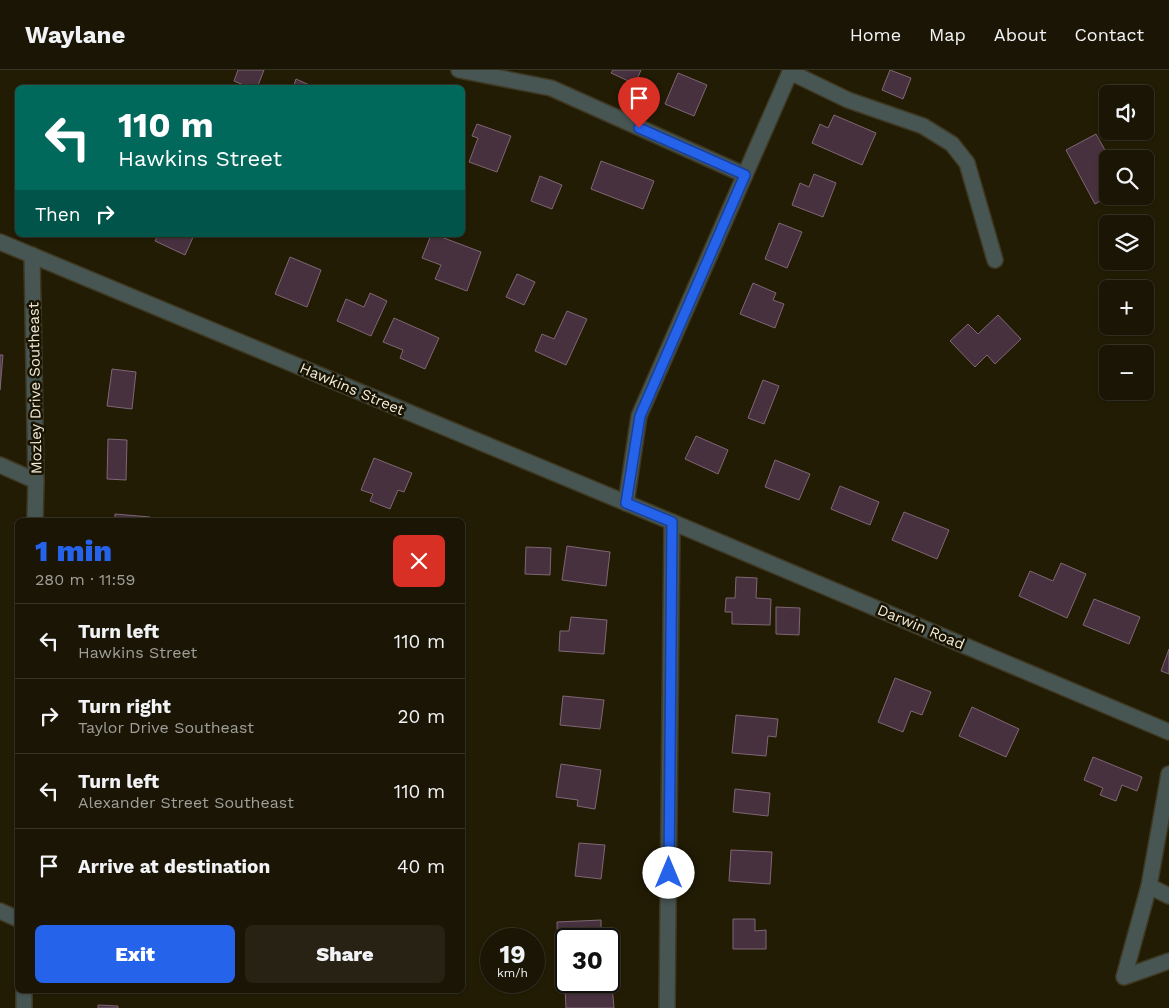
<!DOCTYPE html>
<meta charset="utf-8">
<style>
:root{--surface:#1a1504;--page:#272213;--text:#f1f3f6;--muted:#9f9f9a;--line:#383426;--accent:#2563eb}
body{margin:0;font-family:"Work Sans",sans-serif;background:var(--page);color:var(--text);height:100vh;display:flex;flex-direction:column;font-size:19px;white-space:nowrap}
*{box-sizing:border-box;margin:0}
p{font-size:16px;color:var(--muted)}
.icon{flex:none;width:28px;height:28px;fill:none;stroke:currentColor;stroke-width:2;stroke-linecap:round;stroke-linejoin:round}
.map{position:relative;flex:1;overflow:hidden}
.sheet{position:absolute;left:15px;top:448px;width:450px;height:475px;display:flex;flex-direction:column;background:var(--surface);border-radius:8px;box-shadow:0 1px 4px #0004,0 0 0 1px var(--line)}
.sheet>*{flex:none}
.guide{position:absolute;left:15px;top:15px;width:450px;height:152px;border-radius:8px;box-shadow:0 1px 4px #0004,0 0 0 1px var(--line);background:#00695c;color:#fff;overflow:hidden}
.controls{position:absolute;left:1099px;top:15px;display:grid;gap:10px}
.controls a{display:grid;place-items:center;width:55px;height:55px;border-radius:8px;background:var(--surface);box-shadow:0 1px 4px #0004,0 0 0 1px var(--line);font-size:25px}
.speed{position:absolute;left:480px;top:858px;display:flex;gap:10px;font-size:25px;font-weight:700;text-align:center}
.speed>*{display:grid;place-content:center;width:65px;height:65px;border-radius:50%;background:var(--surface);box-shadow:0 1px 4px #0004,0 0 0 1px var(--line);line-height:1}
.speed small{font-size:12px;font-weight:400}
.speed .limit{border:2px solid #111;border-radius:8px;background:#fff;color:#111}
.pin{position:absolute;display:grid;place-items:center;width:42px;height:42px;color:#fff;margin:-51px -21px;border-radius:50% 50% 50% 0;rotate:-45deg;box-shadow:0 0 5px #0007}
.pin .icon{rotate:45deg}
.me{position:absolute;width:55px;margin:-28px;rotate:0deg;stroke-linejoin:round;filter:drop-shadow(0 0 4px #0008)}
.turn{display:flex;align-items:center;gap:18px;height:105px;padding:0 20px;font-size:22px}
.turn .icon{width:65px;height:65px;stroke-width:2.5}
.turn b{display:block;font-size:35px;line-height:42px}
.then{display:flex;align-items:center;height:48px;padding:0 20px;background:#0003;gap:10px;font-size:19px}
.round{display:grid;place-items:center;flex:none;width:52px;height:52px;border-radius:8px;background:var(--page)}
.summary{display:flex;align-items:center;justify-content:space-between;height:85px;padding:0 20px}
h1{font-size:30px;font-weight:800;line-height:38px;color:var(--accent)}
.primary-button{display:flex;gap:10px;margin-top:auto;padding:10px 20px}
.primary-button a{flex:1;height:58px;border-radius:8px;background:var(--accent);color:#fff;font-size:20px;font-weight:800;line-height:58px;text-align:center}
.primary-button a+a{background:var(--page);color:var(--text)}
ul{padding:0;list-style:none}
li{display:flex;align-items:center;gap:15px;height:75px;padding:0 20px;border-top:1px solid var(--line)}
li div{flex:1}
li b{display:block;font-size:19px}
li em{font-style:normal}
header{display:flex;align-items:center;gap:30px;box-sizing:border-box;height:70px;padding:0 25px;background:var(--surface);border-bottom:1px solid var(--line)}
header strong{font-size:24px}
nav{display:flex;gap:28px;margin-inline-start:auto;font-size:18px}
.map>svg:first-child{display:block}
.building{fill:#47313e;stroke:#7f6674}
.lines{fill:none;stroke-linecap:round;stroke-linejoin:round}
.minor-casing{stroke:#3f3923;stroke-width:18}
.minor{stroke:#475553;stroke-width:15}
.route-casing{stroke:#184099;stroke-width:12}
.route{stroke:#2563eb;stroke-width:9}
.labels{text-anchor:middle;stroke-width:5;stroke-linejoin:round;paint-order:stroke}
.street-label{font-size:15px;fill:#f0ecde;stroke:#191300}
</style>
<header>
<strong>Waylane</strong>
<nav><a>Home</a><a>Map</a><a>About</a><a>Contact</a></nav>
</header>
<div class="map">
<svg width="1169" height="938" viewBox="0 0 1169 938">
<rect width="100%" height="100%" fill="#221c05"/>
<g class="building">
<polygon points="238,0 264,0 257,18 251,18 234,11"/>
<polygon points="613,0 641,0 635,14 611,3"/>
<polygon points="890,0 911,8 903,29 882,20"/>
<polygon points="678,3 707,15 694,46 665,34"/>
<polygon points="296,9 316,18 293,18"/>
<polygon points="834,45 876,63 862,95 812,73 820,54 828,58"/>
<polygon points="477,54 511,66 497,102 469,92 478,68 472,66"/>
<polygon points="1096,64 1110,89 1108,89 1108,126 1109,126 1095,134 1066,80"/>
<polygon points="601,91 654,111 643,139 591,119"/>
<polygon points="814,104 836,113 823,147 792,135 800,113 809,117"/>
<polygon points="540,106 562,115 552,139 531,131"/>
<polygon points="779,153 802,162 787,198 765,189"/>
<polygon points="158,165 194,165 185,185 155,171"/>
<polygon points="431,165 436,165 481,182 467,221 435,209 441,195 422,188"/>
<polygon points="290,187 321,200 307,237 275,224"/>
<polygon points="517,204 535,212 524,235 506,227"/>
<polygon points="753,213 776,223 773,230 784,234 775,258 740,244"/>
<polygon points="370,223 387,231 371,266 337,251 346,229 364,237"/>
<polygon points="567,241 587,249 566,295 535,281 542,264 554,269"/>
<polygon points="998,245 1021,269 995,294 987,285 975,297 950,271 968,254 978,264"/>
<polygon points="394,248 439,268 425,299 400,288 403,280 383,272"/>
<polygon points="0,285 3,285 0,320"/>
<polygon points="112,299 136,302 132,339 107,336"/>
<polygon points="763,310 779,316 764,354 748,348"/>
<polygon points="696,366 728,380 718,404 685,389"/>
<polygon points="108,369 127,370 126,410 107,409"/>
<polygon points="374,388 412,403 404,422 398,420 390,439 370,431 373,424 361,420"/>
<polygon points="775,390 810,404 799,430 765,417"/>
<polygon points="840,416 879,432 870,455 831,439"/>
<polygon points="904,442 949,460 937,489 892,470"/>
<polygon points="115,444 150,447 149,450 115,450"/>
<polygon points="567,476 610,482 606,516 562,510"/>
<polygon points="526,477 551,478 550,505 525,504"/>
<polygon points="1061,493 1086,504 1067,548 1019,526 1030,501 1053,511"/>
<polygon points="736,507 757,508 756,528 771,529 770,555 732,554 732,542 725,542 726,528 735,528"/>
<polygon points="1094,529 1140,547 1129,574 1083,555"/>
<polygon points="776,537 800,538 799,565 776,564"/>
<polygon points="571,547 607,550 604,584 559,581 560,561 569,561"/>
<polygon points="1169,579 1169,604 1161,601"/>
<polygon points="895,608 931,622 922,645 911,641 903,662 878,652"/>
<polygon points="563,626 604,630 600,659 560,655"/>
<polygon points="972,637 1019,659 1006,687 959,666"/>
<polygon points="736,645 778,649 776,667 768,666 766,686 732,683"/>
<polygon points="1093,687 1142,707 1137,721 1122,715 1116,731 1100,725 1103,718 1084,710"/>
<polygon points="561,694 601,700 595,739 577,736 578,730 556,727"/>
<polygon points="735,719 770,723 768,746 733,742"/>
<polygon points="579,773 605,775 601,809 575,806"/>
<polygon points="731,780 772,782 770,814 729,811"/>
<polygon points="733,849 755,849 755,861 766,860 766,879 733,879"/>
<polygon points="601,850 601,869 566,869 566,884 558,885 557,852"/>
<polygon points="612,915 614,938 566,938 565,918"/>
<polygon points="98,935 118,936 118,938 98,938"/>
</g>
<g class="lines">
<g class="minor-casing">
<g id="minor">
<polyline points="459,0 551,18 745,105"/>
<polyline points="790,2 848,30 923,56 952,74 967,93 995,190"/>
<polyline points="0,172 672,452 1169,662"/>
<polyline points="32,185 36,411 35,450"/>
<polyline points="0,395 36,411"/>
<polyline points="626,433 639,346 791,0"/>
<polyline points="1169,704 1149,816 1124,907 1169,891"/>
<polyline points="1149,816 1169,826"/>
<polyline points="0,841 18,849"/>
<polyline points="24,920 24,938"/>
<polyline points="667,938 672,452"/>
</g>
</g>
<use href="#minor" class="minor"/>
</g>
<g class="lines">
<g class="route-casing">
<polyline id="route" points="639,58 745,105 640,346 626,433 672,452 669,803"/>
</g>
<use href="#route" class="route"/>
</g>
<g class="labels">
<g class="street-label">
<text transform="translate(35 318) rotate(-91)" y="5">Mozley Drive Southeast</text>
<text transform="translate(352 319) rotate(23)" y="5">Hawkins Street</text>
<text transform="translate(921 557) rotate(23)" y="5">Darwin Road</text>
</g>
</g>
</svg>
<div class="controls">
<a><svg class="icon" aria-label="sound" viewBox="0 0 24 24"><path d="M4 9h4l5-4v14l-5-4H4zM17 9q2 3 0 6"/></svg></a>
<a><svg class="icon" aria-label="search" viewBox="0 0 24 24"><circle cx="10" cy="10" r="6"/><path d="M15 15l6 6"/></svg></a>
<a><svg class="icon" aria-label="layers" viewBox="0 0 24 24"><path d="M12 4l9 5-9 5-9-5zM3 14l9 5 9-5"/></svg></a>
<a>+</a>
<a>−</a>
</div>
<div class="speed"><div>19<small>km/h</small></div><div class="limit">30</div></div>
<div class="pin" style="left:639px;top:58px;background:#d93025"><svg class="icon" aria-label="arrive" viewBox="0 0 24 24"><path d="M6 21V4h12l-3 4 3 4H6"/></svg></div>
<svg class="me" style="left:669px;top:803px" viewBox="-20 -20 40 40"><circle r="19" fill="#fff"/><path d="M0-13L10 11 0 6-10 11z" fill="#2563eb"/></svg>
<div class="guide">
<div class="turn"><svg class="icon" aria-label="left" viewBox="0 0 24 24"><path d="M17 20v-9H6M10 6l-5 5 5 5"/></svg><div><b>110 m</b>Hawkins Street</div></div>
<div class="then">Then<svg class="icon" aria-label="right" viewBox="0 0 24 24"><path d="M7 20v-9h11M14 6l5 5-5 5"/></svg></div>
</div>
<section class="sheet">
<div class="summary"><div><h1>1 min</h1><p>280 m · 11:59</p></div><a class="round" style="background:#d93025;color:#fff"><svg class="icon" aria-label="close" viewBox="0 0 24 24"><path d="M6 6l12 12M18 6L6 18"/></svg></a></div>
<ul>
<li><svg class="icon" aria-label="left" viewBox="0 0 24 24"><path d="M17 20v-9H6M10 6l-5 5 5 5"/></svg><div><b>Turn left</b><p>Hawkins Street</p></div><em>110 m</em></li>
<li><svg class="icon" aria-label="right" viewBox="0 0 24 24"><path d="M7 20v-9h11M14 6l5 5-5 5"/></svg><div><b>Turn right</b><p>Taylor Drive Southeast</p></div><em>20 m</em></li>
<li><svg class="icon" aria-label="left" viewBox="0 0 24 24"><path d="M17 20v-9H6M10 6l-5 5 5 5"/></svg><div><b>Turn left</b><p>Alexander Street Southeast</p></div><em>110 m</em></li>
<li><svg class="icon" aria-label="arrive" viewBox="0 0 24 24"><path d="M6 21V4h12l-3 4 3 4H6"/></svg><div><b>Arrive at destination</b></div><em>40 m</em></li>
</ul>
<div class="primary-button"><a>Exit</a><a>Share</a></div>
</section>
</div>
